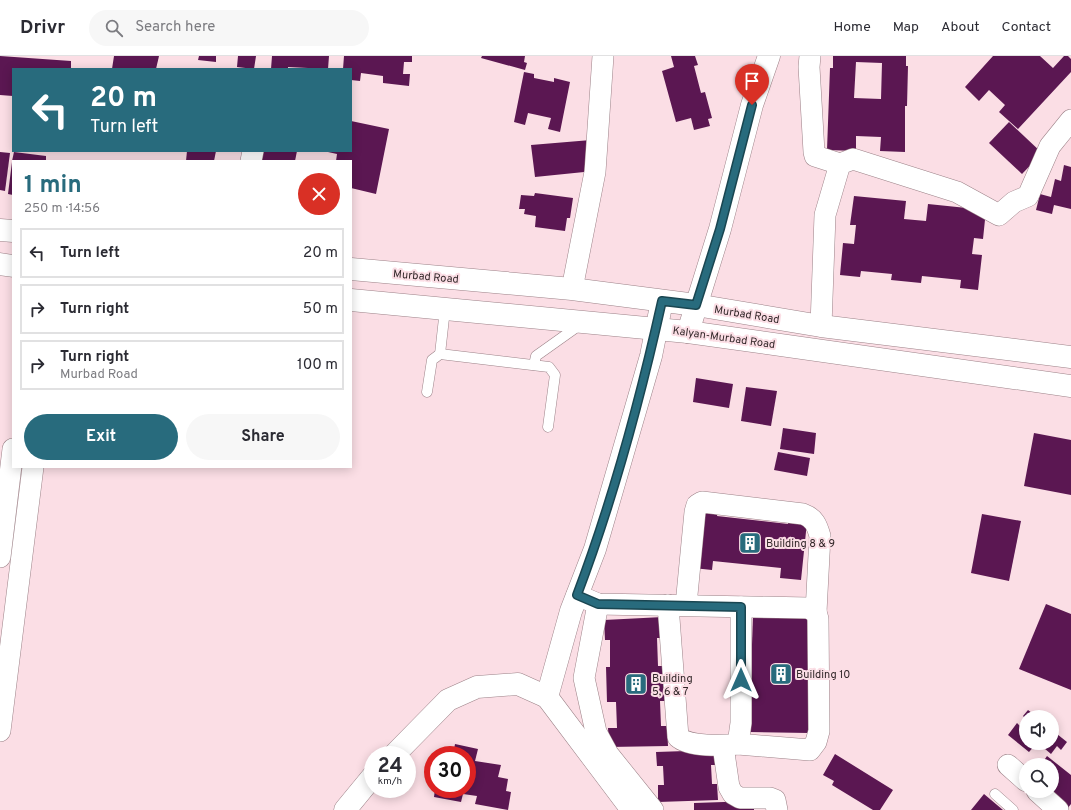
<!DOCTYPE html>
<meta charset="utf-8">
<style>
:root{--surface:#fff;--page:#f7f7f7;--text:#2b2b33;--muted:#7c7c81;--line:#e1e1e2;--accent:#286b7d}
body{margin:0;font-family:Overpass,sans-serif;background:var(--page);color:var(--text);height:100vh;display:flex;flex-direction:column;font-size:15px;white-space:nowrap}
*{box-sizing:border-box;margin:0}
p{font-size:13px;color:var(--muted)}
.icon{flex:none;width:22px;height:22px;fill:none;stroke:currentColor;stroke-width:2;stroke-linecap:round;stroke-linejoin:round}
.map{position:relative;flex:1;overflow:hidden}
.details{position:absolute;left:12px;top:104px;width:340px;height:308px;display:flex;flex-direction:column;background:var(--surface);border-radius:0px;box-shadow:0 2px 10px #0003}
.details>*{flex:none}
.banner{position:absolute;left:12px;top:12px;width:340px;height:84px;border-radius:0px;box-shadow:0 2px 10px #0003;background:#286b7d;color:#fff;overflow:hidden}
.controls{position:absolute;left:1019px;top:654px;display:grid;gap:8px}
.controls a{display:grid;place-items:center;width:40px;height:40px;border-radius:50%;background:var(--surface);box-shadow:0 2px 10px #0003;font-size:20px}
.speed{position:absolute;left:364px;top:690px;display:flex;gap:8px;font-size:20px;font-weight:700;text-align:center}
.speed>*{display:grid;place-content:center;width:52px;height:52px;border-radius:50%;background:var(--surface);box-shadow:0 2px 10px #0003;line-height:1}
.speed small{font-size:10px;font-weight:400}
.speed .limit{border:6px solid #d22;background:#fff;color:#111}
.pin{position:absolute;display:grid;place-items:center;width:34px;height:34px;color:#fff;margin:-41px -17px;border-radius:50% 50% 50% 0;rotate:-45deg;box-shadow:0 0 4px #0007}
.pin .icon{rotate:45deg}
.me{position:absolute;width:44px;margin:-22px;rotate:0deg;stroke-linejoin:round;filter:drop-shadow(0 0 3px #0008)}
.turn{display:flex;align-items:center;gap:14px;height:84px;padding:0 12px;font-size:18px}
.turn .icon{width:52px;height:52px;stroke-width:2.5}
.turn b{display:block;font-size:28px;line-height:34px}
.round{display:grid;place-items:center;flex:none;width:42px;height:42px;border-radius:21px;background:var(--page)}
.headline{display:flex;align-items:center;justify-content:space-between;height:68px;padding:0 12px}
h1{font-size:24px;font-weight:700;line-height:30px;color:var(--accent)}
.button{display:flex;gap:8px;margin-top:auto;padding:8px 12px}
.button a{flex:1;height:46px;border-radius:24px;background:var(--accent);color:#fff;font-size:16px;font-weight:700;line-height:46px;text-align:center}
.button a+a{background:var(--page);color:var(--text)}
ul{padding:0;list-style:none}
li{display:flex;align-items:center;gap:12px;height:50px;margin:0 8px 6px;padding:0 4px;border:2px solid var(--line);border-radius:0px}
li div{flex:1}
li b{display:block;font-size:15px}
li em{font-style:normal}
header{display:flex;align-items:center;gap:24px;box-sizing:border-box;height:56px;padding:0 20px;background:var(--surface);border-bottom:1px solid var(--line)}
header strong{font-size:19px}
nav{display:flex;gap:22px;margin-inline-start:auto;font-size:14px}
.search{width:280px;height:36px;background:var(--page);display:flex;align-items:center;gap:10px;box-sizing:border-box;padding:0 14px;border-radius:22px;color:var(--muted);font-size:15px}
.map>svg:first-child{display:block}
.building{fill:#5b1752;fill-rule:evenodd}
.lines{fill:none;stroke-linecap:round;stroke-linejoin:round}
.service-casing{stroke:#9c8288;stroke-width:11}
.minor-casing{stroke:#9c8288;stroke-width:22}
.tertiary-casing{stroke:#9c8288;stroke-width:23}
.trunk-casing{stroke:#9c8288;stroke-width:23}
.service{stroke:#fff;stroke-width:10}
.minor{stroke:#fff;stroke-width:21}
.tertiary{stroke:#fff;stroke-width:22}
.trunk{stroke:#fff;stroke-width:22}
.route-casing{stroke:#1a4651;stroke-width:10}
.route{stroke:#286b7d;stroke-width:7}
.labels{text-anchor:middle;stroke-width:4;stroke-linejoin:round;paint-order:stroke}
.street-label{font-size:11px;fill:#33282a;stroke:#fbdee5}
.poi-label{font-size:11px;fill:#33282a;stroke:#fbdee5;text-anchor:start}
</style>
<header>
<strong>Drivr</strong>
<div class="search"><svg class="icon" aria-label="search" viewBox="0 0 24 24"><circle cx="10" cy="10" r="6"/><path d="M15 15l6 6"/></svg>Search here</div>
<nav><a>Home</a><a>Map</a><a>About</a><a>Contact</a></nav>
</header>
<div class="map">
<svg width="1071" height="754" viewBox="0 0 1071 754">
<rect width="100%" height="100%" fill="#fbdee5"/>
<g class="building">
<polygon points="0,0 71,5 71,13 13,13 13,40 0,39"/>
<polygon points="114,0 159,0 156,13 112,13"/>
<polygon points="199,0 216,0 216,6 198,4"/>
<polygon points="238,0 256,0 254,13 237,11"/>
<polygon points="272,0 329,0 328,13 288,11 288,13 271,13"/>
<polygon points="344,0 412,0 412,6 404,6 403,18 410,18 409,30 383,27 383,20 361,17 360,25 351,24 351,13 343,13"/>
<polygon points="482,0 525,0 524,6 527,7 525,14 481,2"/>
<polygon points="671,0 695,0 698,9 694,10 701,37 705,36 712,62 708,63 710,70 694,74 691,62 676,66 662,15 674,11"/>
<path d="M833 0H906V10H908L907 50H905V96L880 95 881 81 856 80V95L827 94 830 12H833ZM856 6 882 7 881 43 854 42Z"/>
<polygon points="993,0 1040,0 1053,12 1064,0 1068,0 1071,3 1071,16 1018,73 999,56 1005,49 989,34 979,45 965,31"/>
<polygon points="524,16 534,18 534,22 554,26 554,22 570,26 560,76 548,73 551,62 528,57 525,69 514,66"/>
<polygon points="351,65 389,73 376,138 351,132 351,105 336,105 337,98 328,96 351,95"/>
<polygon points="1009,66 1042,97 1022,118 989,87"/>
<polygon points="591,84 594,115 535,121 531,89"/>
<polygon points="187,95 216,95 214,105 186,105"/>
<polygon points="258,95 297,95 295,105 256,105"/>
<polygon points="0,96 10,97 5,135 0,134"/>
<polygon points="14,96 46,100 46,105 12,105"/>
<polygon points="12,106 13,106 13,139 8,138"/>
<polygon points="1064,109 1071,111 1071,153 1054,149 1052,158 1036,154 1040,138 1051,141 1055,123 1061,125"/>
<polygon points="535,137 573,142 570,162 567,162 565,175 535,171 536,160 524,158 525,153 519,153 521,139 534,140"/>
<polygon points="854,140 906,145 904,163 926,165 928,148 986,154 983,183 974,182 972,198 982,199 978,234 960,232 961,224 922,220 921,227 891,224 892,218 861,215 860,221 840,219 843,187 854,188 856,169 850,169"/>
<polygon points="696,322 733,328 729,352 693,346"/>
<polygon points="746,331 777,335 771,370 741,365"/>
<polygon points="783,372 816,377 814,398 780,393"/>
<polygon points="1034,377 1071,384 1071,439 1024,430"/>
<polygon points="778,396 810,402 807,420 774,414"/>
<polygon points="699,454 718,456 717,460 788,468 788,464 807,466 801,524 780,522 781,512 713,505 712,514 693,512"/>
<polygon points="982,458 1021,465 1009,525 971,517"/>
<polygon points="1046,548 1071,558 1071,634 1019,613"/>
<polygon points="753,559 812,561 809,677 749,676"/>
<polygon points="663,561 664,582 657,582 658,610 665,610 667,645 660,645 661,670 667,670 668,690 609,691 608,672 617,672 616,646 607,646 606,611 610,611 610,584 605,584 604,564"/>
<polygon points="1028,654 1037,661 1026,661 1026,687 1037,687 1029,696 1008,679 1017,667 1020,670 1026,663 1023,660"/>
<polygon points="1052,674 1067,686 1061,694 1057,690 1051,698 1038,687 1052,687"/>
<polygon points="455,688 478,693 475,705 501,709 498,721 508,723 506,735 511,736 508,754 475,748 477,740 463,738 461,746 434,741 435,733 467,733 467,699 453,699"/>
<polygon points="716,694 717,709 711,709 712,728 717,728 718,744 658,746 658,729 664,729 663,710 657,710 656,696"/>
<polygon points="835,698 893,734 880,754 873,754 832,729 834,725 823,719"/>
<polygon points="1047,700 1071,719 1071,748 1067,753 1052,735 1052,709 1041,709"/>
<polygon points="984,738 1003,754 971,754"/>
<polygon points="754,745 754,754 694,754 694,747"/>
</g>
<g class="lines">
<g class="service-casing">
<g id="service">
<polyline points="440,298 445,253"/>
<polyline points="534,309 536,300 581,268"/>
<polyline points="427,336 432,304 440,298 549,311 555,319 548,371"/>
<polyline points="995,738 1013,754"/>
</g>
</g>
<g class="minor-casing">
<g id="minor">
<polyline points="810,0 809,11 814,96 815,100 840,108"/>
<polyline points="251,105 253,95"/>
<polyline points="572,233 595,116 603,0"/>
<polyline points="821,270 825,159 840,108 853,103 957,136 999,159 1014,146 1028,140 1050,90 1071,64"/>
<polyline points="0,501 13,393"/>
<polyline points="577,539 598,548 808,552 816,556 818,563 819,675 816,686 810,694 738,688"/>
<polyline points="598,548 584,622 596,676 608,698 653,754"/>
<path d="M668 549 678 681C689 691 722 690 738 688L741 667V551"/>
<path d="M686 549 695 456 697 449 702 446 803 458C814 462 817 469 820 480L816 556"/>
<polyline points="0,675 33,411"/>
<polyline points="723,690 729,731 733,738 740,742 770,742 775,744 777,754"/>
<polyline points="1008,709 1026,725"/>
<polyline points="1037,735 1058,754"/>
</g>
</g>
<g class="tertiary-casing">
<g id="tertiary">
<polyline points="688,276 720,173 752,49 769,0"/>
<polyline points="394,699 448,644 477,631 518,628 547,641"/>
<polyline points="345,754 373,720"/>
<polyline points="632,754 547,641 571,555 595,493 651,300 662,245"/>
</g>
</g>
<g class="trunk-casing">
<g id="trunk">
<polyline points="0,174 13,175"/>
<polyline points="0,208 13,210"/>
<polyline points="351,213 572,233 696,249 821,270 1071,301"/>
<polyline points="351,244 688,276 1071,330"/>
</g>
</g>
<use href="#service" class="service"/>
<use href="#minor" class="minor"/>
<use href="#tertiary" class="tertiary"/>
<use href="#trunk" class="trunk"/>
</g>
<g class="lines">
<g class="route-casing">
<path id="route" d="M741 624V551L598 548 577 539C613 444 640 344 662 245L696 249 720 173 752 49"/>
</g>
<use href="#route" class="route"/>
</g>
<defs>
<g id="building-square" transform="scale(1.15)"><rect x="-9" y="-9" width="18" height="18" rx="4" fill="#286b7d" stroke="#fbdee5"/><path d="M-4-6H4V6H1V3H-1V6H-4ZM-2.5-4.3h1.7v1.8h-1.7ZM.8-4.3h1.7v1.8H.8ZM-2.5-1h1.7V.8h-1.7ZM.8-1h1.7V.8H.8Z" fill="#fff"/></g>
</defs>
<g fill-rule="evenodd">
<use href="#building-square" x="750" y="487"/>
<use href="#building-square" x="781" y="618"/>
<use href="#building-square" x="636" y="628"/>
</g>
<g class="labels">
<g class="street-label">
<text transform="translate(426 220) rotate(5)" y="4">Murbad Road</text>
<text transform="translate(747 258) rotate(9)" y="4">Murbad Road</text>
<text transform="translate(724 281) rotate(8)" y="4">Kalyan-Murbad Road</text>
</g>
<g class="poi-label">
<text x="766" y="491">Building 8 &amp; 9</text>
<text x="796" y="622">Building 10</text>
<text x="652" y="626">Building<tspan x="652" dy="13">5, 6 &amp; 7</tspan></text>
</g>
</g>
</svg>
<div class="controls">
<a><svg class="icon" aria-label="sound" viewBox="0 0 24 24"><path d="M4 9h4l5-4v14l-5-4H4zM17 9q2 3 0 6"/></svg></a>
<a><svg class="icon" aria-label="search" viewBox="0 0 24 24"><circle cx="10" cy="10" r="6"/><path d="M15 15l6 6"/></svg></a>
</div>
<div class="speed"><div>24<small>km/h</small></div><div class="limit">30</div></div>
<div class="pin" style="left:752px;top:49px;background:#d93025"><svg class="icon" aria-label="arrive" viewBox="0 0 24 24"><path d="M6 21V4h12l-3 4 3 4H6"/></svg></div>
<svg class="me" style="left:741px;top:624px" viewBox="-20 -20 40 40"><path d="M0-17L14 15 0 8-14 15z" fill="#286b7d" stroke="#fff" stroke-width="4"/></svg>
<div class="banner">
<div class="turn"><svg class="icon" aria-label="left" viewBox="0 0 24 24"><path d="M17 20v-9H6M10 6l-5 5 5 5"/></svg><div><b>20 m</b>Turn left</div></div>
</div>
<section class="details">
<div class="headline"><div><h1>1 min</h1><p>250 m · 14:56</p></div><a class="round" style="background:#d93025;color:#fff"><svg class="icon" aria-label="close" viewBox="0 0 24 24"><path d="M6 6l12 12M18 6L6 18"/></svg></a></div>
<ul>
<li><svg class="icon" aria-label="left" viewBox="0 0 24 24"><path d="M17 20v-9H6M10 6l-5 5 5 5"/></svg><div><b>Turn left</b></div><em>20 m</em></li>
<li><svg class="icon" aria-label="right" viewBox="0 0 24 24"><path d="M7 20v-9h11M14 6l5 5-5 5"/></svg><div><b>Turn right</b></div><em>50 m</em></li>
<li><svg class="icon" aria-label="right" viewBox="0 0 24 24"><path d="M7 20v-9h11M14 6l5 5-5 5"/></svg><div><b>Turn right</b><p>Murbad Road</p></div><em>100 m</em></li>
</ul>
<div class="button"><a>Exit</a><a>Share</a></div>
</section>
</div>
